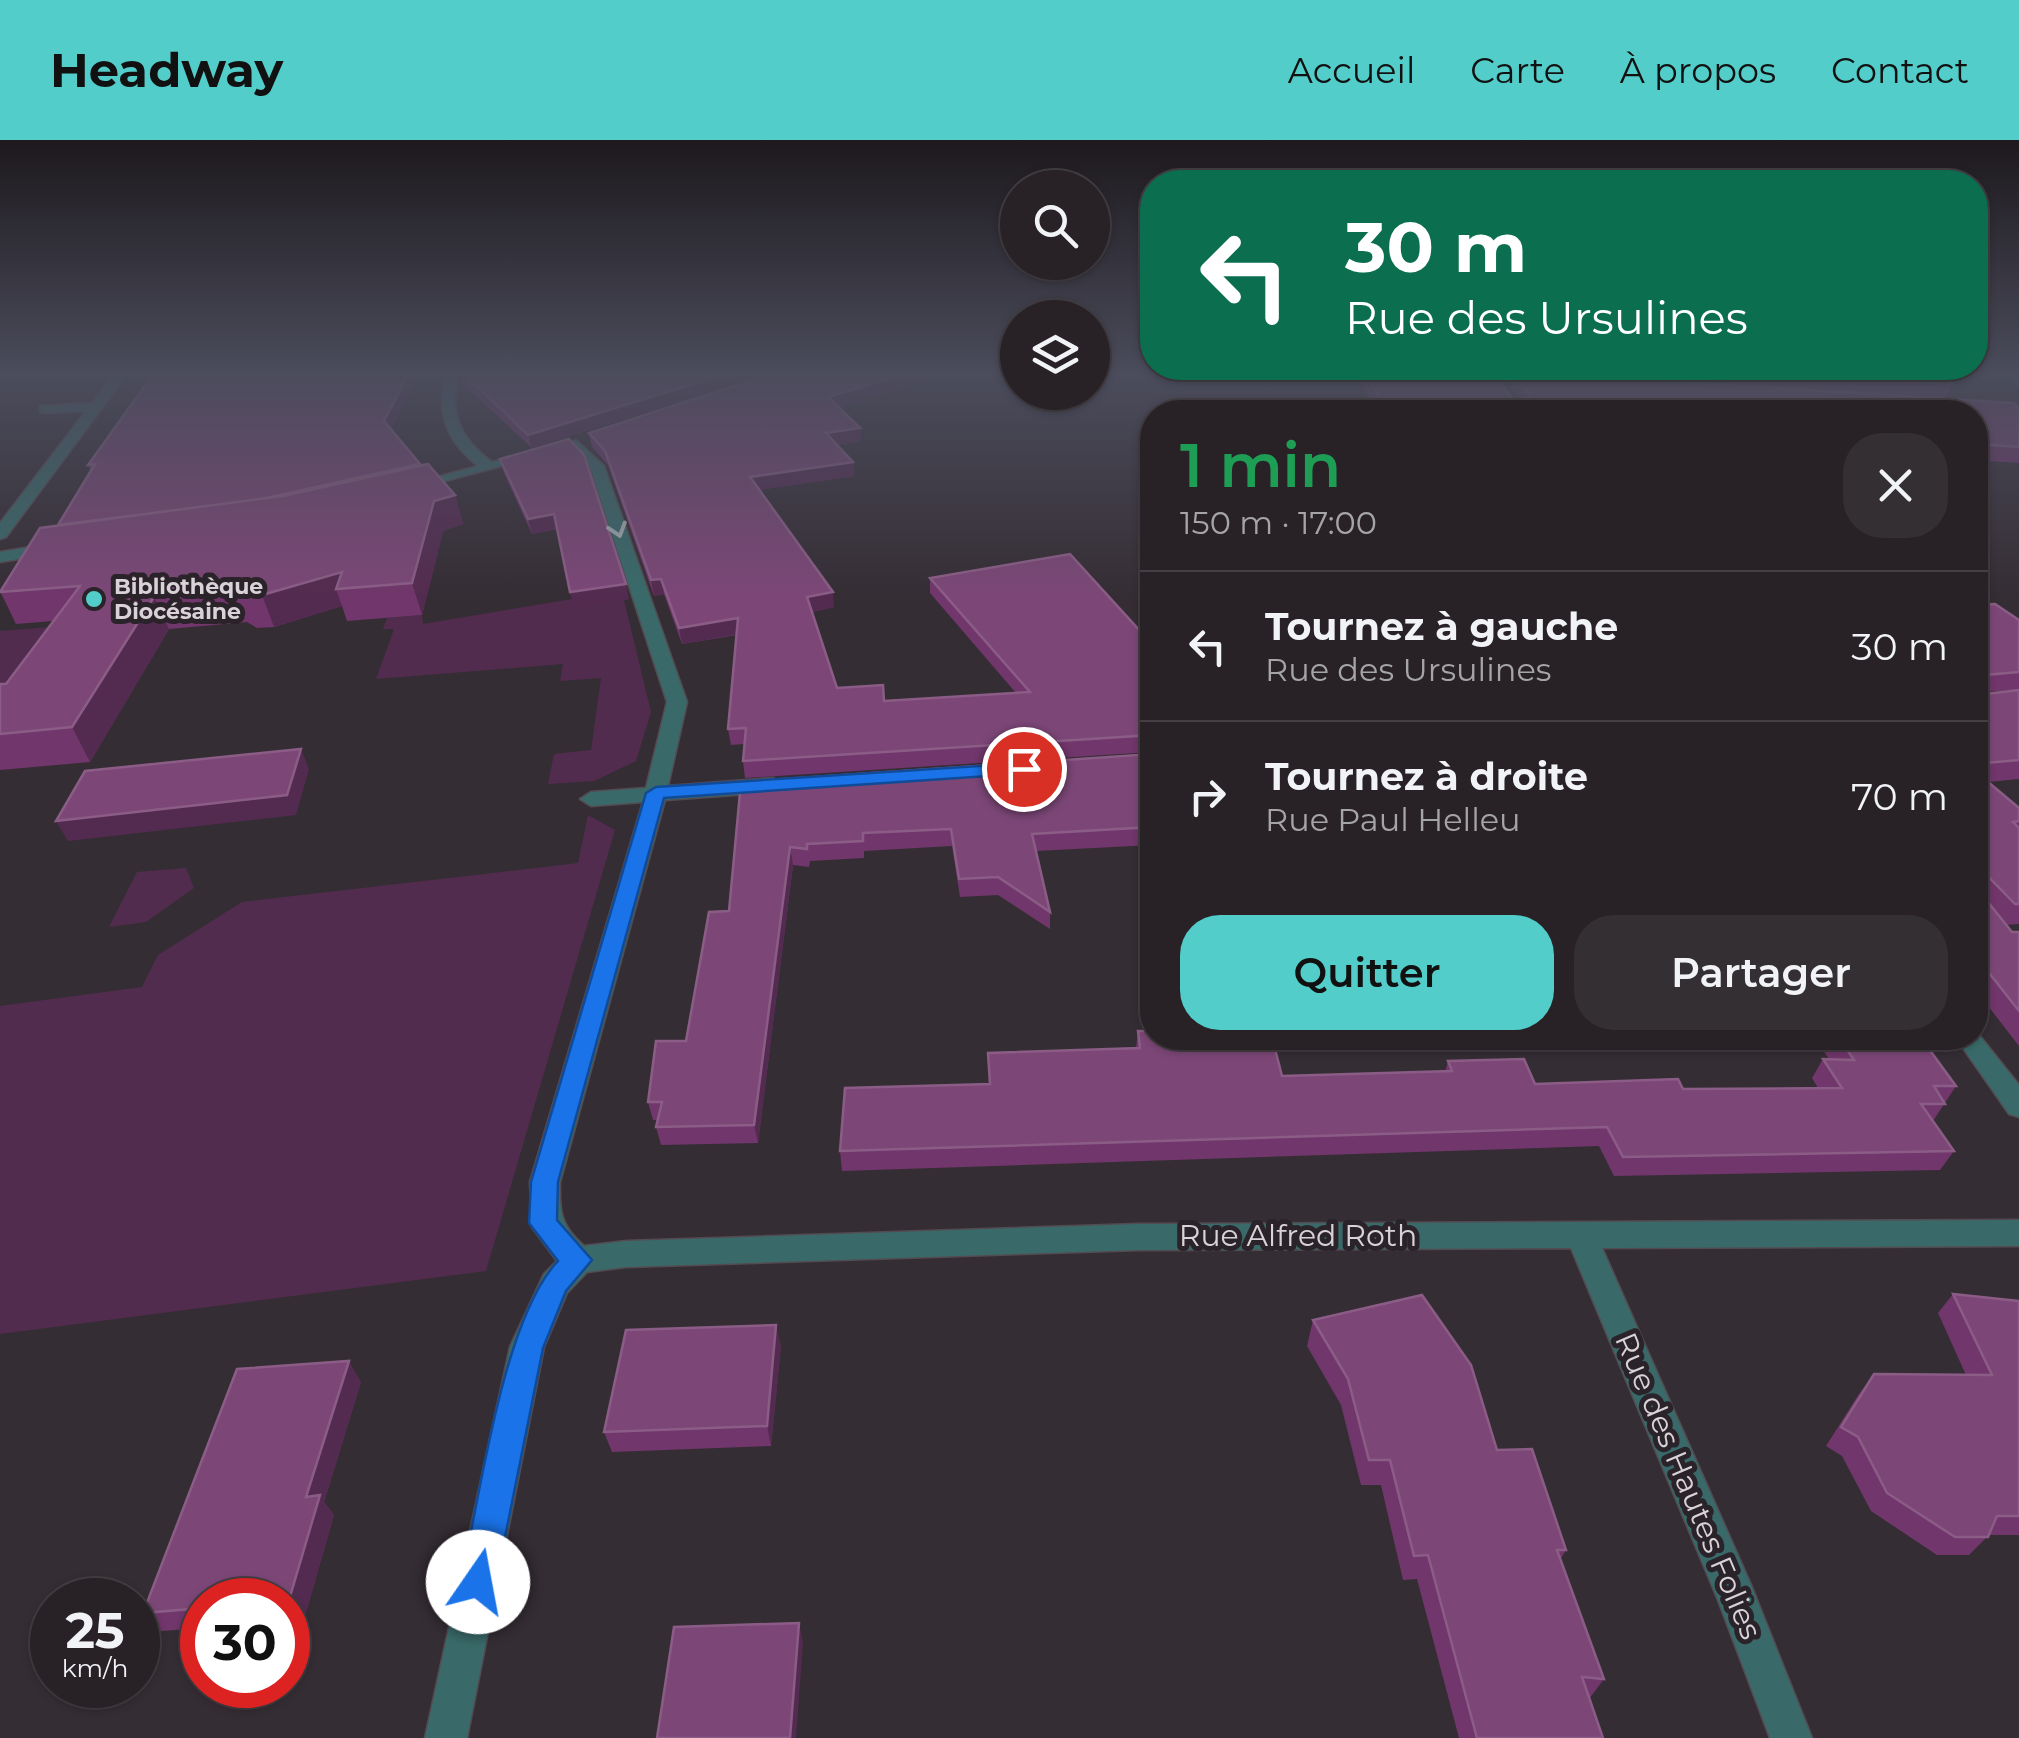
<!DOCTYPE html>
<html lang="fr">
<meta charset="utf-8">
<style>
:root{--surface:#282227;--page:#342f33;--text:#f1f3f6;--muted:#a5a4a7;--line:#443f44;--accent:#53cdca}
body{margin:0;font-family:Montserrat,sans-serif;background:var(--page);color:var(--text);height:100vh;display:flex;flex-direction:column;font-size:38px;white-space:nowrap}
*{box-sizing:border-box;margin:0}
p{font-size:32px;color:var(--muted)}
.icon{flex:none;width:55px;height:55px;fill:none;stroke:currentColor;stroke-width:2;stroke-linecap:round;stroke-linejoin:round}
.map{position:relative;flex:1;overflow:hidden}
.drawer{position:absolute;left:1140px;top:260px;width:848px;height:650px;display:flex;flex-direction:column;background:var(--surface);border-radius:40px;box-shadow:0 2px 8px #0004,0 0 0 2px var(--line)}
.drawer>*{flex:none}
.top-card{position:absolute;left:1140px;top:30px;width:848px;height:210px;border-radius:40px;box-shadow:0 2px 8px #0004,0 0 0 2px var(--line);background:#0b6e4f;color:#fff;overflow:hidden}
.controls{position:absolute;left:1000px;top:30px;display:grid;gap:20px}
.controls a{display:grid;place-items:center;width:110px;height:110px;border-radius:50%;background:var(--surface);box-shadow:0 2px 8px #0004,0 0 0 2px var(--line);font-size:50px}
.speed{position:absolute;left:30px;top:1438px;display:flex;gap:20px;font-size:50px;font-weight:700;text-align:center}
.speed>*{display:grid;place-content:center;width:130px;height:130px;border-radius:50%;background:var(--surface);box-shadow:0 2px 8px #0004,0 0 0 2px var(--line);line-height:1}
.speed small{font-size:25px;font-weight:400}
.speed .limit{border:15px solid #d22;background:#fff;color:#111}
.pin{position:absolute;display:grid;place-items:center;width:85px;height:85px;color:#fff;margin:-42px;border:5px solid #fff;border-radius:50%;box-shadow:0 2px 10px #0007}
.me{position:absolute;width:110px;margin:-55px;rotate:12deg;stroke-linejoin:round;filter:drop-shadow(0 0 8px #0008)}
.turn{display:flex;align-items:center;gap:35px;height:210px;padding:0 40px;font-size:45px}
.turn .icon{width:130px;height:130px;stroke-width:2.5}
.turn b{display:block;font-size:70px;line-height:85px}
.round{display:grid;place-items:center;flex:none;width:105px;height:105px;border-radius:40px;background:var(--page)}
.headline{display:flex;align-items:center;justify-content:space-between;height:170px;padding:0 40px}
h1{font-size:60px;font-weight:600;line-height:75px;color:#1e9e55}
.button{display:flex;gap:20px;margin-top:auto;padding:20px 40px}
.button a{flex:1;height:115px;border-radius:40px;background:var(--accent);color:#111;font-size:40px;font-weight:600;line-height:115px;text-align:center}
.button a+a{background:var(--page);color:var(--text)}
ul{padding:0;list-style:none}
li{display:flex;align-items:center;gap:30px;height:150px;padding:0 40px;border-top:2px solid var(--line)}
li div{flex:1}
li b{display:block;font-size:38px}
li em{font-style:normal}
header{display:flex;align-items:center;gap:60px;box-sizing:border-box;height:140px;padding:0 50px;background:var(--accent);color:#111}
header strong{font-size:48px}
nav{display:flex;gap:55px;margin-inline-start:auto;font-size:35px}
.map>svg:first-child{display:block}
.green{fill:#522c4e}
.lines{fill:none;stroke-linecap:round;stroke-linejoin:round}
.minor-casing{stroke:#534b52;stroke-width:3}
.major-casing{stroke:#534b52;stroke-width:3}
.minor{fill:#396a69;fill-rule:evenodd}
.major{fill:#2ca3a1;fill-rule:evenodd}
.wall{fill:#71366b}
.shaded-wall{fill:#542b50}
.building{fill:#7c4777;stroke:#8b5d86;stroke-width:2.5}
.oneway{stroke:#a1aeb1}
.route{fill:#1a73e8;stroke:#114b97;stroke-width:2.5}
.poi-dot{fill:#53cdca;stroke:#2b232a;stroke-width:4}
.labels{text-anchor:middle;stroke-width:10;stroke-linejoin:round;paint-order:stroke}
.far-poi-label{font-size:22px;font-weight:bold;fill:#d9d3d8;stroke:#2b232a;text-anchor:start}
.near-street-label{font-size:30px;fill:#d9d3d8;stroke:#2b232a}
</style>
<header>
<strong>Headway</strong>
<nav><a>Accueil</a><a>Carte</a><a>À propos</a><a>Contact</a></nav>
</header>
<div class="map">
<svg width="2019" height="1598" viewBox="0 0 2019 1598">
<rect width="100%" height="100%" fill="#352d34"/>
<g class="green">
<polygon points="572,459 574,468 624,460 651,572 636,621 594,641 548,644 554,614 591,610 601,538 560,541 563,524 376,539 394,489 383,489 387,478 422,475 423,484"/>
<polygon points="78,485 0,572 0,491"/>
<polygon points="588,675 615,690 486,1131 0,1194 0,866 142,847 158,815 242,762 578,723"/>
<polygon points="186,728 194,748 146,782 109,787 137,732"/>
</g>
<g class="lines">
<g class="minor-casing">
<g id="minor">
<polygon points="115,233 128,233 6,397 0,399 0,383 86,271 45,273 40,272 40,266 92,263"/>
<path d="M446 233H459C448 273 460 298 492 322L535 311 542 315 404 352V346L478 326C446 301 435 272 446 233Z"/>
<polygon points="1486,234 1546,237 1553,241 1546,245 1491,241 1486,240"/>
<path d="M576 300 604 326 687 562 668 646 773 638 784 645 773 652 665 660 560 1042C559 1072 561 1086 584 1106L626 1101 1139 1084 2019 1080V1106L1602 1108 1751 1445 1812 1598H1770L1718 1460 1571 1108 1139 1110 626 1127 587 1132 567 1153 544 1207 467 1598H425L510 1207 544 1134 557 1121 532 1087 530 1042 643 662 591 666 580 659 591 652 646 648 667 562 590 327 569 304Z"/>
<polygon points="55,403 61,404 61,412 0,422 0,412"/>
<polygon points="1975,890 2019,945 2019,977 2009,974 1956,898 1975,898"/>
</g>
</g>
<g class="major-casing">
<polygon id="major" points="2001,233 2016,233 2019,245"/>
</g>
<use href="#minor" class="minor"/>
<use href="#major" class="major"/>
</g>
<g class="wall">
<polygon points="419,233 391,289 421,325 455,355 463,384 443,391 422,475 347,481 342,466 274,487 257,488 247,482 169,489 90,622 0,630 0,544 6,544 53,481 16,484 0,451 58,386 91,331 88,325"/>
<polygon points="459,233 770,233 532,308 461,242"/>
<polygon points="1356,233 1493,233 1514,261 1519,260 1511,246 1514,233 1936,233 1952,244 1945,259 2019,268 2019,323 1975,320 1975,272 1376,272"/>
<polygon points="839,267 860,288 861,301 837,305 853,322 854,336 759,350 834,467 812,472 837,548 884,561 1016,553 930,453 930,438 1152,524 1152,612 745,638 743,621 744,604 731,605 728,589 737,495 682,504 664,454 654,456 608,325 592,307 589,293"/>
<polygon points="500,319 629,459 574,468 557,389 532,394 504,333"/>
<polygon points="1975,465 2019,480 2019,550 1984,552 1986,554 2019,550 2019,639 1988,642 2019,668 2019,784 2006,785 2012,792 2019,792 2019,906 1975,849"/>
<polygon points="1152,614 1152,705 1036,711 1050,772 1050,789 998,755 960,757 952,706 864,711 864,718 810,721 809,727 793,725 758,1003 661,1005 656,987 658,980 653,980 648,962 686,901 729,771 741,642"/>
<polygon points="1138,891 1189,911 1282,936 1445,932 1448,921 1535,944 1683,949 1818,948 1812,938 1823,919 1829,919 1815,898 1921,898 1956,946 1933,981 1954,1011 1940,1030 1614,1036 1599,1006 842,1031 840,1011 989,944 988,913 1136,908"/>
<polygon points="1953,1154 2019,1161 2019,1395 1989,1395 1969,1415 1937,1415 1871,1371 1842,1316 1826,1306 1859,1254 1874,1234 1966,1235 1938,1173"/>
<polygon points="1313,1180 1497,1310 1566,1410 1560,1420 1604,1539 1589,1559 1603,1598 1459,1598 1417,1439 1403,1440 1381,1345 1361,1345 1341,1265 1307,1206"/>
<polygon points="781,1206 771,1306 612,1312 604,1292"/>
<polygon points="361,1242 324,1362 334,1375 304,1479 288,1480 288,1460 202,1460 202,1488 161,1491 143,1473"/>
</g>
<g class="shaded-wall">
<polygon points="409,233 419,233 388,294 384,281"/>
<polygon points="728,233 770,233 532,308 528,295"/>
<polygon points="908,233 951,233 830,270 828,257"/>
<polygon points="860,288 861,301 827,307 826,293"/>
<polygon points="853,322 854,336 752,351 750,337"/>
<polygon points="420,324 424,338 65,400"/>
<polygon points="455,355 463,384 443,391 422,475 412,443 434,361"/>
<polygon points="554,374 558,389 532,394 528,379"/>
<polygon points="342,432 336,449 342,466 274,487 262,455"/>
<polygon points="661,439 664,454 654,456 651,440"/>
<polygon points="626,444 629,459 574,468 570,452"/>
<polygon points="833,452 834,467 808,473 807,457"/>
<polygon points="154,457 169,489 90,622 72,587"/>
<polygon points="738,478 740,494 682,504 679,488"/>
<polygon points="301,609 309,629 296,675 68,701 56,681"/>
<polygon points="790,707 793,725 758,1003 754,985"/>
<polygon points="776,1185 781,1206 771,1306 767,1286"/>
<polygon points="349,1221 361,1242 324,1362 334,1375 304,1479 289,1460 306,1357"/>
<polygon points="799,1483 803,1502 796,1598 790,1598"/>
</g>
<g class="building">
<polygon points="154,233 409,233 384,281 420,324 257,360 58,385 95,324 88,325"/>
<polygon points="463,233 728,233 528,295"/>
<polygon points="774,233 908,233 828,257 860,288 826,293 853,322 750,337 833,452 807,457 837,548 883,545 884,561 1030,552 930,438 1070,414 1140,491 1152,524 1152,595 743,621 746,588 728,589 738,478 679,488 661,439 651,440 605,311 589,293"/>
<polygon points="1366,233 1493,233 1514,261 1531,257 1515,233 1540,233 2014,263 2019,268 2019,307 1978,304 1975,301 1975,272 1387,272"/>
<polygon points="1777,233 1936,233 1952,244"/>
<polygon points="569,299 584,315 626,444 570,452 554,374 528,379 500,319"/>
<polygon points="428,324 455,355 434,361 412,443 336,449 342,432 262,455 244,456 234,451 154,457 72,587 0,594 0,544 6,544 80,446 0,452 40,388 283,356"/>
<polygon points="1995,464 2019,480 2019,532 1985,535 1981,538 1981,550 1986,554 2019,550 2019,620 1975,624 1975,465"/>
<polygon points="301,609 287,655 56,681 85,631"/>
<polygon points="1152,614 1152,687 1032,694 1050,772 998,737 959,739 951,689 863,693 863,701 807,704 807,709 790,707 754,985 656,987 662,962 648,962 656,901 686,901 709,772 729,771 741,642"/>
<polygon points="1975,631 2019,668 2019,681 2013,682 2019,688 2019,764 2015,764 1975,723"/>
<polygon points="1975,746 2012,792 2019,792 2019,871 1975,815"/>
<polygon points="1138,891 1152,891 1152,898 1186,898 1189,911 1275,909 1282,936 1452,931 1448,921 1524,919 1535,944 1678,939 1683,949 1842,948 1823,919 1854,920 1839,898 1921,898 1956,946 1934,946 1945,964 1921,964 1954,1011 1623,1017 1607,987 840,1011 845,948 990,944 988,913 1140,908"/>
<polygon points="1953,1154 2019,1161 2019,1376 1997,1376 1988,1397 1955,1397 1887,1353 1858,1297 1841,1287 1874,1234 1992,1235"/>
<polygon points="1422,1155 1471,1225 1497,1310 1532,1309 1566,1410 1557,1410 1604,1539 1582,1537 1603,1598 1477,1598 1428,1415 1414,1416 1390,1320 1369,1320 1348,1239 1313,1180"/>
<polygon points="776,1185 767,1286 604,1292 626,1190"/>
<polygon points="349,1221 306,1357 320,1355 289,1460 202,1460 202,1468 143,1473 237,1229"/>
<polygon points="799,1483 790,1598 657,1598 674,1487"/>
</g>
<defs><path id="oneway-chevron" d="M-2-3.5L2.5 0L-2 3.5" fill="none" stroke-width="1.6" stroke-linecap="round" stroke-linejoin="round" transform="scale(2.5)"/></defs>
<use class="oneway" href="#oneway-chevron" transform="translate(618 390) rotate(72)"/>
<linearGradient id="sky" x2="0" y2="1"><stop stop-color="#1d191d"/><stop offset="0.51" stop-color="#4b4c5c"/><stop offset="1" stop-color="#4b4c5c" stop-opacity="0"/></linearGradient>
<rect width="2019" height="457" fill="url(#sky)"/>
<path class="route" d="M1024 623 1034 629 1031 633 664 658 558 1042 557 1080 592 1120 566 1151 543 1208 496 1442 491 1454 478 1459 466 1454 461 1442C479 1360 503 1178 558 1121L529 1083 531 1042 646 653 656 647Z"/>
<circle class="poi-dot" cx="94" cy="459" r="10"/>
<g class="labels">
<g class="far-poi-label">
<text x="114" y="454">Bibliothèque<tspan x="114" dy="25">Diocésaine</tspan></text>
</g>
<g class="near-street-label">
<text x="1298" y="1106">Rue Alfred Roth</text>
<text transform="translate(1688 1346) rotate(67)" y="10">Rue des Hautes Folies</text>
</g>
</g>
</svg>
<div class="controls">
<a><svg class="icon" aria-label="search" viewBox="0 0 24 24"><circle cx="10" cy="10" r="6"/><path d="M15 15l6 6"/></svg></a>
<a><svg class="icon" aria-label="layers" viewBox="0 0 24 24"><path d="M12 4l9 5-9 5-9-5zM3 14l9 5 9-5"/></svg></a>
</div>
<div class="speed"><div>25<small>km/h</small></div><div class="limit">30</div></div>
<div class="pin" style="left:1024px;top:629px;background:#d93025"><svg class="icon" aria-label="arrive" viewBox="0 0 24 24"><path d="M6 21V4h12l-3 4 3 4H6"/></svg></div>
<svg class="me" style="left:478px;top:1442px" viewBox="-20 -20 40 40"><circle r="19" fill="#fff"/><path d="M0-13L10 11 0 6-10 11z" fill="#1a73e8"/></svg>
<div class="top-card">
<div class="turn"><svg class="icon" aria-label="left" viewBox="0 0 24 24"><path d="M17 20v-9H6M10 6l-5 5 5 5"/></svg><div><b>30 m</b>Rue des Ursulines</div></div>
</div>
<section class="drawer">
<div class="headline"><div><h1>1 min</h1><p>150 m · 17:00</p></div><a class="round"><svg class="icon" aria-label="close" viewBox="0 0 24 24"><path d="M6 6l12 12M18 6L6 18"/></svg></a></div>
<ul>
<li><svg class="icon" aria-label="left" viewBox="0 0 24 24"><path d="M17 20v-9H6M10 6l-5 5 5 5"/></svg><div><b>Tournez à gauche</b><p>Rue des Ursulines</p></div><em>30 m</em></li>
<li><svg class="icon" aria-label="right" viewBox="0 0 24 24"><path d="M7 20v-9h11M14 6l5 5-5 5"/></svg><div><b>Tournez à droite</b><p>Rue Paul Helleu</p></div><em>70 m</em></li>
</ul>
<div class="button"><a>Quitter</a><a>Partager</a></div>
</section>
</div>
